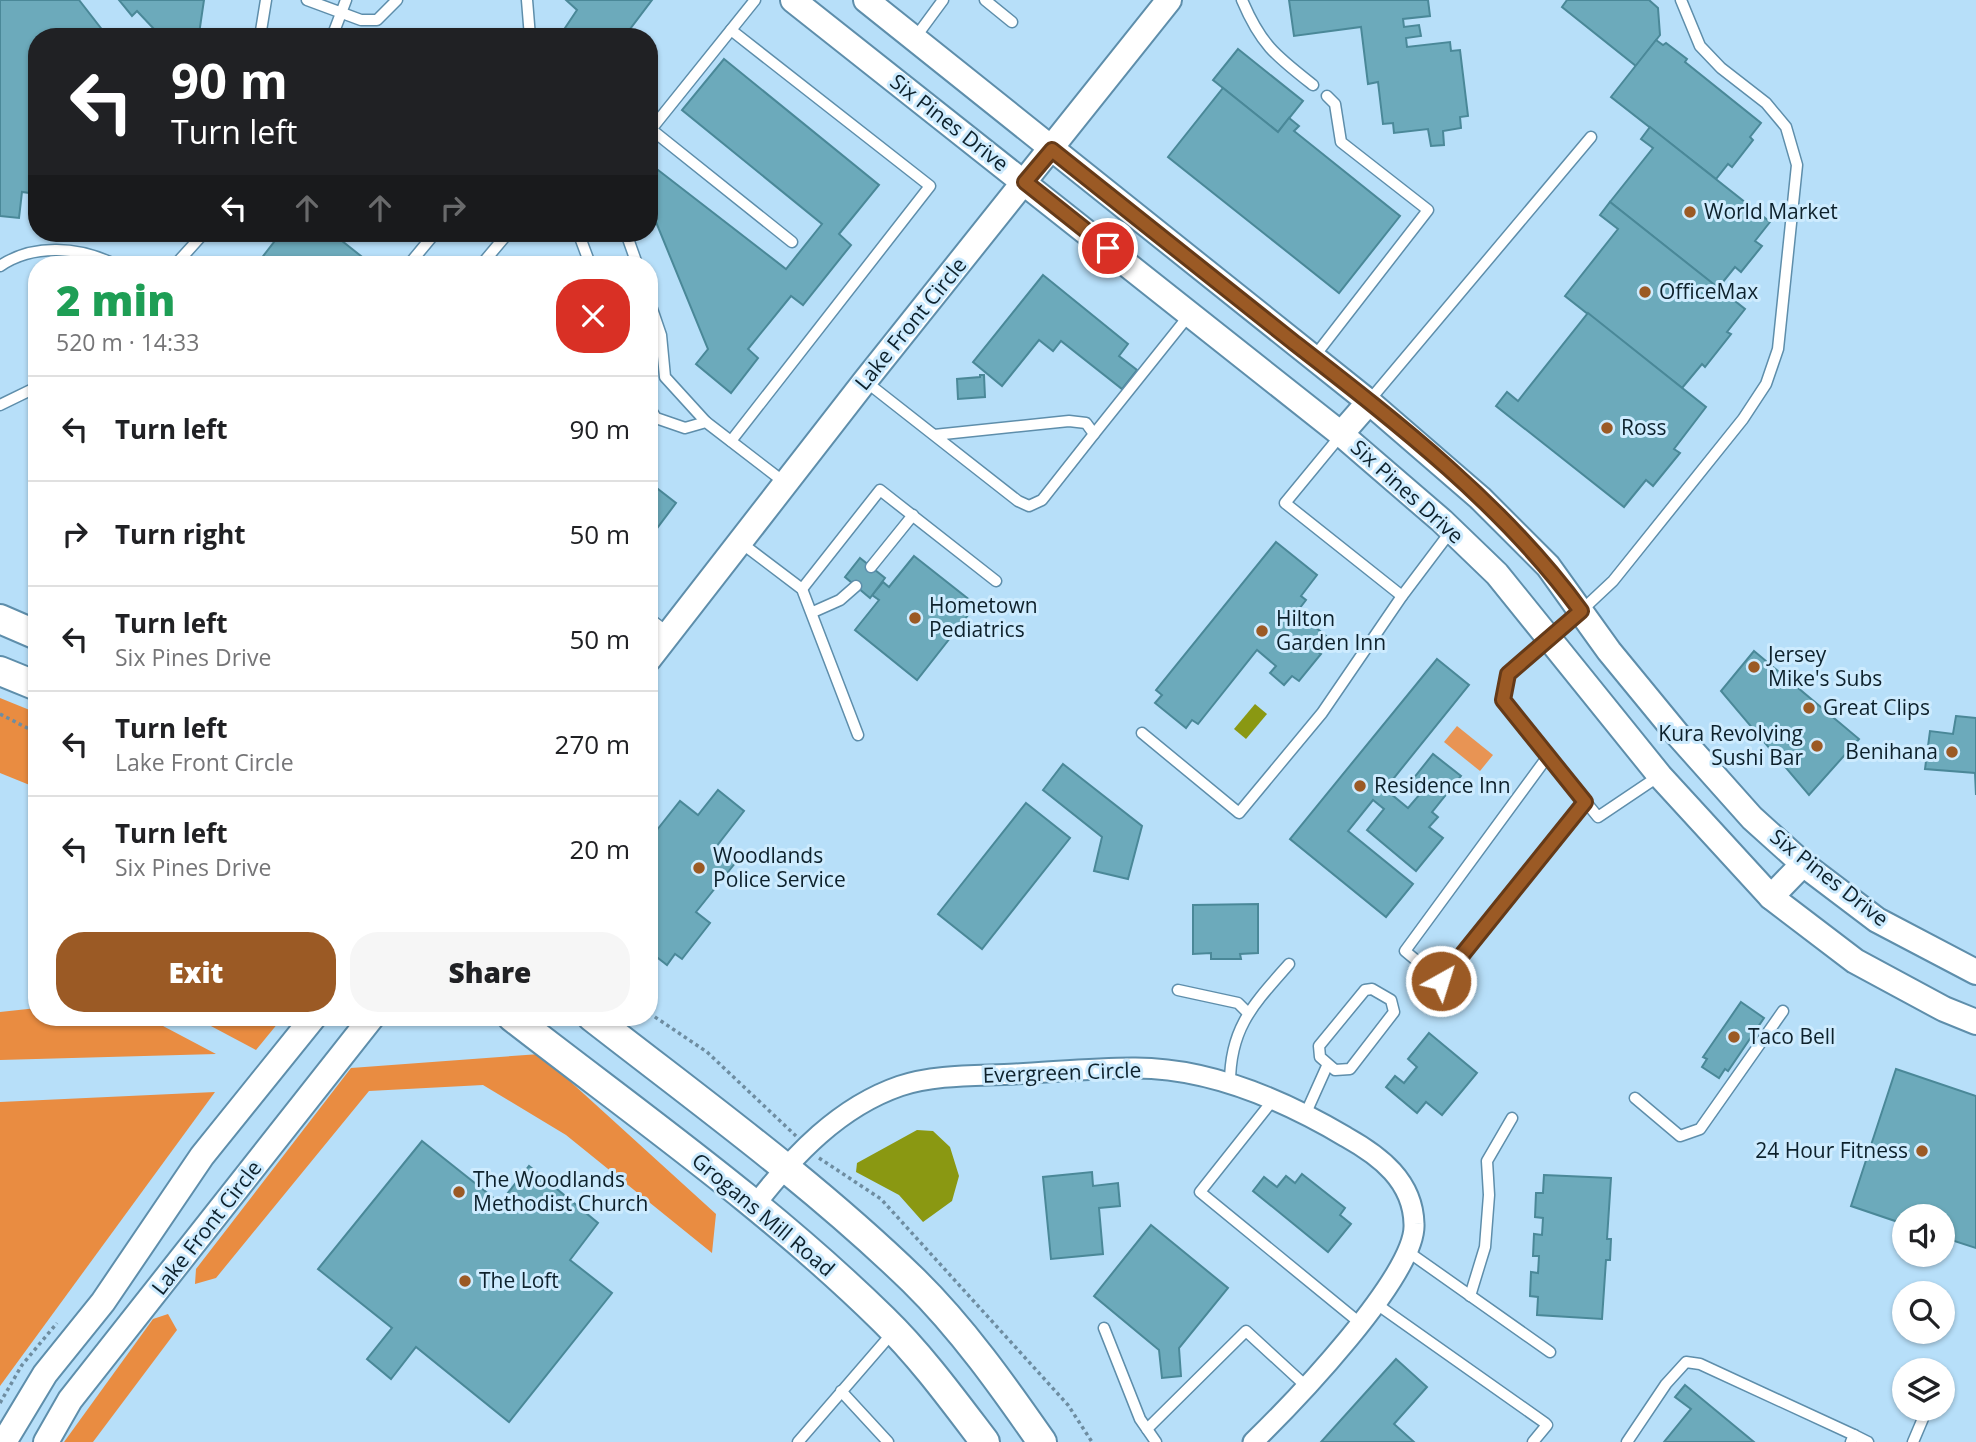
<!DOCTYPE html>
<meta charset="utf-8">
<style>
:root{--surface:#fff;--page:#f6f6f6;--text:#202124;--muted:#757577;--line:#e0e0e0;--accent:#9b5a25}
body{margin:0;font-family:"Open Sans",sans-serif;background:var(--page);color:var(--text);height:100vh;display:flex;flex-direction:column;font-size:26px;white-space:nowrap}
*{box-sizing:border-box;margin:0}
p{font-size:23px;color:var(--muted)}
.icon{flex:none;width:38px;height:38px;fill:none;stroke:currentColor;stroke-width:2;stroke-linecap:round;stroke-linejoin:round}
.map{position:relative;flex:1;overflow:hidden}
.panel{position:absolute;left:28px;top:256px;width:630px;height:770px;display:flex;flex-direction:column;background:var(--surface);border-radius:28px;box-shadow:0 2px 5px #0004}
.panel>*{flex:none}
.banner{position:absolute;left:28px;top:28px;width:630px;height:214px;border-radius:28px;box-shadow:0 2px 5px #0004;background:#202124;color:#fff;overflow:hidden}
.buttons{position:absolute;left:1892px;top:1204px;display:grid;gap:14px}
.buttons a{display:grid;place-items:center;width:63px;height:63px;border-radius:50%;background:var(--surface);box-shadow:0 2px 5px #0004;font-size:35px}
.pin{position:absolute;display:grid;place-items:center;width:60px;height:60px;color:#fff;margin:-30px;border:4px solid #fff;border-radius:50%;box-shadow:0 2px 7px #0007}
.me{position:absolute;width:77px;margin:-38px;rotate:39deg;stroke-linejoin:round;filter:drop-shadow(0 0 5px #0008)}
.turn{display:flex;align-items:center;gap:24px;height:147px;padding:0 28px;font-size:32px}
.turn .icon{width:91px;height:91px;stroke-width:2.5}
.turn b{display:block;font-size:49px;line-height:60px}
.lanes{display:flex;align-items:center;height:66px;padding:0 28px;background:#0003;justify-content:center;gap:35px;direction:ltr}
.lanes .off{opacity:.35}
.round{display:grid;place-items:center;flex:none;width:74px;height:74px;border-radius:28px;background:var(--page)}
.head{display:flex;align-items:center;justify-content:space-between;height:119px;padding:0 28px}
h1{font-size:42px;font-weight:800;line-height:52px;color:#1e9e55}
.action{display:flex;gap:14px;margin-top:auto;padding:14px 28px}
.action a{flex:1;height:80px;border-radius:28px;background:var(--accent);color:#fff;font-size:28px;font-weight:800;line-height:80px;text-align:center}
.action a+a{background:var(--page);color:var(--text)}
ul{padding:0;list-style:none}
li{display:flex;align-items:center;gap:21px;height:105px;padding:0 28px;border-top:2px solid var(--line)}
li div{flex:1}
li b{display:block;font-size:26px}
li em{font-style:normal}
.map>svg:first-child{display:block}
.green{fill:#e89454}
.forest{fill:#e98c41}
.water{fill:#8a9812}
.building{fill:#6caabb;stroke:#4a8898;stroke-width:2}
.lines{fill:none;stroke-linecap:round;stroke-linejoin:round}
.service-casing{stroke:#5e8eab;stroke-width:13}
.minor-casing{stroke:#5e8eab;stroke-width:23}
.tertiary-casing{stroke:#5e8eab;stroke-width:28}
.secondary-casing{stroke:#5e8eab;stroke-width:32}
.path{stroke:#6e8da1;stroke-width:3.5;stroke-dasharray:3.5 3.5;stroke-linecap:butt}
.service{stroke:#fff;stroke-width:10}
.minor{stroke:#fff;stroke-width:19}
.tertiary{stroke:#fff;stroke-width:24}
.secondary{stroke:#fff;stroke-width:28}
.route-casing{stroke:#653a18;stroke-width:18}
.route{stroke:#9b5a25;stroke-width:12}
.poi-dot{fill:#9b5a25;stroke:#cdebfe;stroke-width:2.5}
.labels{text-anchor:middle;stroke-width:6;stroke-linejoin:round;paint-order:stroke}
.street-label{font-size:21px;fill:#0d212c;stroke:#cdebfe}
.poi-label{font-size:21px;fill:#0d212c;stroke:#cdebfe;text-anchor:start}
</style>
<div class="map">
<svg width="1976" height="1442" viewBox="0 0 1976 1442">
<rect width="100%" height="100%" fill="#b7dff9"/>
<polygon class="green" points="1457,726 1493,755 1480,771 1444,742"/>
<g class="forest">
<polygon points="0,698 37,713 37,788 0,773"/>
<polygon points="37,1008 37,1017 146,1017 216,1054 0,1060 0,1012"/>
<polygon points="194,1017 283,1017 256,1050"/>
<polygon points="540,1054 716,1214 712,1253 566,1135 483,1085 369,1091 216,1278 195,1284 196,1269 351,1068"/>
<polygon points="215,1092 0,1386 0,1102"/>
<polygon points="168,1314 177,1330 93,1442 64,1442 153,1319"/>
</g>
<g class="water">
<polygon points="1255,704 1267,714 1246,739 1234,729"/>
<polygon points="917,1130 933,1131 950,1147 959,1176 952,1201 923,1222 899,1195 856,1172 857,1163"/>
</g>
<g class="building">
<polygon points="0,0 79,0 107,36 37,37 37,194 22,192 19,218 0,216"/>
<polygon points="119,0 204,0 199,34 154,29 137,11 132,16"/>
<polygon points="566,0 652,0 624,37 611,37 604,31 599,37 571,37 563,31 577,10"/>
<polygon points="1289,0 1428,0 1430,16 1403,19 1404,27 1419,25 1421,36 1406,38 1407,47 1450,42 1451,51 1460,50 1468,116 1460,117 1461,128 1443,131 1444,145 1431,146 1428,129 1394,133 1393,123 1383,124 1378,82 1368,84 1361,27 1294,36"/>
<polygon points="1567,0 1649,0 1658,8 1660,35 1636,66 1562,7"/>
<polygon points="1656,40 1663,45 1666,43 1687,59 1685,62 1761,123 1750,137 1753,140 1732,167 1728,164 1716,179 1611,97"/>
<polygon points="1238,49 1303,101 1278,132 1213,80"/>
<polygon points="724,59 879,185 839,234 851,245 803,305 791,296 748,349 758,358 731,393 696,364 708,349 649,205 649,163 786,269 822,224 682,110"/>
<polygon points="1223,88 1278,132 1289,118 1299,126 1294,131 1400,216 1339,293 1168,157"/>
<polygon points="1650,127 1770,222 1755,241 1762,246 1741,272 1735,267 1718,288 1610,202 1653,148 1641,139"/>
<polygon points="1610,202 1745,309 1727,332 1731,334 1705,367 1702,364 1682,388 1565,296 1618,229 1600,215"/>
<polygon points="281,233 332,233 371,264 257,264"/>
<polygon points="1043,275 1128,344 1119,356 1137,370 1122,389 1061,341 1053,351 1039,340 1002,386 973,362"/>
<polygon points="1588,313 1706,407 1674,449 1680,453 1653,486 1646,480 1624,507 1496,406 1507,392 1518,401"/>
<polygon points="980,375 984,375 985,397 958,399 957,379 980,377"/>
<polygon points="649,482 676,503 649,539"/>
<polygon points="1276,542 1317,575 1301,596 1306,600 1293,617 1304,626 1308,621 1326,636 1315,650 1321,654 1299,681 1292,676 1284,685 1270,673 1276,666 1257,650 1198,724 1192,720 1186,728 1155,703 1162,695 1156,690"/>
<polygon points="914,556 976,605 917,680 855,630 879,600 872,595 883,582 889,587"/>
<polygon points="860,558 885,578 870,598 845,577"/>
<polygon points="1754,651 1859,739 1809,795 1721,691"/>
<polygon points="1437,659 1469,685 1385,789 1408,808 1421,793 1409,784 1433,754 1461,776 1432,812 1438,817 1429,827 1443,838 1416,871 1367,830 1384,809 1373,800 1348,831 1413,884 1386,917 1290,839"/>
<polygon points="1956,716 1976,718 1976,795 1975,773 1925,769 1930,731 1953,734"/>
<polygon points="1063,764 1142,826 1128,879 1094,871 1102,837 1043,790"/>
<polygon points="718,790 744,811 716,847 736,862 696,912 710,923 682,959 675,954 667,965 649,951 649,840 680,801 698,815"/>
<polygon points="1026,803 1070,838 982,949 938,914"/>
<polygon points="1258,904 1258,953 1240,954 1241,959 1211,959 1211,953 1193,954 1193,905"/>
<polygon points="1741,1002 1764,1018 1728,1071 1725,1069 1719,1078 1702,1067 1707,1059 1703,1057"/>
<polygon points="1429,1033 1477,1073 1442,1115 1426,1102 1417,1113 1386,1087 1395,1076 1404,1083 1417,1067 1408,1059"/>
<polygon points="1896,1069 1976,1096 1976,1248 1942,1237 1942,1216 1904,1216 1904,1224 1851,1206"/>
<polygon points="422,1141 500,1203 529,1166 598,1223 570,1260 612,1293 509,1422 416,1347 391,1379 367,1359 392,1328 318,1269"/>
<polygon points="1092,1172 1093,1186 1118,1183 1120,1206 1099,1208 1103,1254 1051,1259 1043,1177"/>
<polygon points="1302,1174 1345,1208 1340,1215 1351,1224 1328,1252 1253,1191 1264,1177 1277,1187 1286,1176 1295,1183"/>
<polygon points="1544,1175 1611,1178 1607,1239 1611,1239 1610,1260 1606,1260 1602,1319 1537,1315 1538,1297 1530,1296 1531,1272 1538,1273 1539,1256 1533,1256 1534,1234 1542,1235 1543,1218 1535,1217 1536,1193 1543,1193"/>
<polygon points="1151,1225 1228,1288 1179,1348 1181,1376 1162,1378 1159,1350 1094,1296"/>
<polygon points="1396,1359 1427,1387 1394,1424 1414,1442 1321,1442"/>
<polygon points="1685,1385 1754,1442 1664,1442 1691,1409 1675,1397"/>
</g>
<g class="lines">
<g class="service-casing">
<g id="service">
<polyline points="307,0 361,20 377,20 397,0"/>
<polyline points="527,0 530,37"/>
<polyline points="985,0 1012,22"/>
<path d="M1242 0C1261 45 1276 56 1313 85"/>
<polyline points="260,37 266,0"/>
<polyline points="332,37 346,0"/>
<polyline points="915,38 943,0"/>
<polyline points="652,130 792,242"/>
<polyline points="649,132 755,0"/>
<polyline points="583,233 581,240 590,264"/>
<polyline points="626,233 637,264"/>
<polyline points="411,262 435,233"/>
<polyline points="176,264 204,233"/>
<polyline points="482,264 508,233"/>
<path d="M0 266C34 243 79 247 114 264"/>
<polyline points="649,300 661,335 665,377 706,422"/>
<polyline points="1314,357 1428,210 1341,142 1335,104 1327,96"/>
<polyline points="865,381 1018,501 1029,506 1042,500 1094,434 1086,423 1069,421 934,435"/>
<polyline points="1369,401 1591,137"/>
<polyline points="0,405 37,387"/>
<polyline points="649,407 656,418 685,428 706,422 784,482"/>
<polyline points="1094,434 1190,314"/>
<polyline points="1341,435 1285,503 1402,596"/>
<polyline points="731,441 930,186 731,30"/>
<polyline points="740,542 802,589 858,735"/>
<polyline points="871,567 913,515"/>
<polyline points="802,589 880,490 996,581"/>
<polyline points="1581,611 1613,581 1743,419 1766,384 1778,349 1797,165 1786,127 1766,103 1721,68 1700,46 1681,0"/>
<polyline points="813,612 840,600 856,586"/>
<polyline points="649,618 668,633"/>
<polyline points="1548,641 1508,674 1503,700 1598,817 1659,776"/>
<polyline points="1142,733 1239,813 1322,713 1402,596 1451,531"/>
<polyline points="1548,756 1405,951 1441,981 1585,802"/>
<polygon points="1372,989 1391,1000 1394,1012 1350,1069 1335,1070 1320,1057 1319,1046 1365,990"/>
<polyline points="1178,990 1238,1003 1247,1012"/>
<path d="M1230 1083C1230 1027 1254 1004 1289 964"/>
<polyline points="1635,1098 1680,1136 1700,1129 1783,1011"/>
<polyline points="1273,1100 1200,1192 1360,1323"/>
<polyline points="1305,1115 1327,1066"/>
<polyline points="1407,1251 1550,1352"/>
<polyline points="1470,1296 1485,1247 1489,1195 1487,1161 1512,1118"/>
<polyline points="1375,1303 1545,1423 1547,1425 1533,1442"/>
<polyline points="1104,1328 1140,1419 1156,1442"/>
<polyline points="841,1391 888,1442"/>
<polyline points="1147,1429 1246,1331 1307,1387"/>
<polyline points="1854,1435 1868,1442"/>
<polyline points="798,1442 894,1331"/>
<polyline points="1627,1442 1666,1384 1686,1362 1700,1364 1854,1435 1851,1442"/>
<polyline points="1913,1442 1927,1409"/>
</g>
</g>
<g class="minor-casing">
<path id="minor" d="M755 1205C794 1155 839 1107 900 1086 935 1074 979 1076 1015 1074 1054 1072 1093 1068 1132 1068 1207 1067 1282 1099 1346 1137 1380 1156 1413 1181 1414 1224 1417 1275 1291 1405 1253 1442"/>
</g>
<g class="tertiary-casing">
<g id="tertiary">
<polyline points="793,0 1341,434 1442,521 1497,574 1660,776 1771,897 1855,961 1944,1009 1976,1022"/>
<polyline points="866,0 1369,402 1480,498 1548,566 1609,651 1678,735 1752,818 1803,864 1877,920 1976,972"/>
<polyline points="1341,434 1369,402"/>
<polyline points="649,659 865,381 1169,0"/>
<polyline points="1771,897 1803,864"/>
<polyline points="4,1442 45,1374 103,1302 202,1156 314,1017"/>
<polyline points="46,1442 70,1400 372,1017"/>
</g>
</g>
<g class="secondary-casing">
<g id="secondary">
<polyline points="0,619 37,635"/>
<polyline points="0,671 37,686"/>
<path d="M512 1017C638 1115 769 1207 883 1319 921 1356 953 1400 985 1442"/>
<path d="M592 1017C701 1102 813 1183 913 1280 962 1328 1003 1386 1042 1442"/>
</g>
</g>
<g class="path">
<polyline points="0,714 37,733"/>
<polyline points="649,1013 707,1052 796,1136"/>
<polyline points="819,1158 881,1199 1068,1405 1092,1442"/>
<polyline points="0,1403 22,1365 57,1323"/>
</g>
<use href="#service" class="service"/>
<use href="#minor" class="minor"/>
<use href="#tertiary" class="tertiary"/>
<use href="#secondary" class="secondary"/>
</g>
<g class="lines">
<g class="route-casing">
<path id="route" d="M1108 248 1025 182 1052 150C1132 213 1212 277 1292 341 1395 421 1504 505 1581 611L1508 674 1503 700 1585 802 1441 981"/>
</g>
<use href="#route" class="route"/>
</g>
<g class="poi-dot">
<circle cx="1690" cy="212" r="7"/>
<circle cx="1645" cy="292" r="7"/>
<circle cx="1607" cy="428" r="7"/>
<circle cx="915" cy="618" r="7"/>
<circle cx="1262" cy="631" r="7"/>
<circle cx="1754" cy="667" r="7"/>
<circle cx="1809" cy="708" r="7"/>
<circle cx="1817" cy="746" r="7"/>
<circle cx="1952" cy="752" r="7"/>
<circle cx="1360" cy="786" r="7"/>
<circle cx="699" cy="868" r="7"/>
<circle cx="1734" cy="1037" r="7"/>
<circle cx="1922" cy="1151" r="7"/>
<circle cx="459" cy="1192" r="7"/>
<circle cx="465" cy="1281" r="7"/>
</g>
<g class="labels">
<g class="street-label">
<text transform="translate(949 123) rotate(38)" y="7">Six Pines Drive</text>
<text transform="translate(911 324) rotate(-51)" y="7">Lake Front Circle</text>
<text transform="translate(1407 492) rotate(42)" y="7">Six Pines Drive</text>
<text transform="translate(1829 878) rotate(38)" y="7">Six Pines Drive</text>
<text transform="translate(1062 1073) rotate(-2)" y="7">Evergreen Circle</text>
<text transform="translate(763 1215) rotate(40)" y="7">Grogans Mill Road</text>
<text transform="translate(207 1228) rotate(-52)" y="7">Lake Front Circle</text>
</g>
<g class="poi-label">
<text x="1704" y="219">World Market</text>
<text x="1659" y="299">OfficeMax</text>
<text x="1621" y="435">Ross</text>
<text x="929" y="613">Hometown<tspan x="929" dy="24">Pediatrics</tspan></text>
<text x="1276" y="626">Hilton<tspan x="1276" dy="24">Garden Inn</tspan></text>
<text x="1768" y="662">Jersey<tspan x="1768" dy="24">Mike's Subs</tspan></text>
<text x="1823" y="715">Great Clips</text>
<text x="1803" y="741" text-anchor="end">Kura Revolving<tspan x="1803" dy="24">Sushi Bar</tspan></text>
<text x="1938" y="759" text-anchor="end">Benihana</text>
<text x="1374" y="793">Residence Inn</text>
<text x="713" y="863">Woodlands<tspan x="713" dy="24">Police Service</tspan></text>
<text x="1748" y="1044">Taco Bell</text>
<text x="1908" y="1158" text-anchor="end">24 Hour Fitness</text>
<text x="473" y="1187">The Woodlands<tspan x="473" dy="24">Methodist Church</tspan></text>
<text x="479" y="1288">The Loft</text>
</g>
</g>
</svg>
<div class="buttons">
<a><svg class="icon" aria-label="sound" viewBox="0 0 24 24"><path d="M4 9h4l5-4v14l-5-4H4zM17 9q2 3 0 6"/></svg></a>
<a><svg class="icon" aria-label="search" viewBox="0 0 24 24"><circle cx="10" cy="10" r="6"/><path d="M15 15l6 6"/></svg></a>
<a><svg class="icon" aria-label="layers" viewBox="0 0 24 24"><path d="M12 4l9 5-9 5-9-5zM3 14l9 5 9-5"/></svg></a>
</div>
<div class="pin" style="left:1108px;top:248px;background:#d93025"><svg class="icon" aria-label="arrive" viewBox="0 0 24 24"><path d="M6 21V4h12l-3 4 3 4H6"/></svg></div>
<svg class="me" style="left:1441px;top:981px" viewBox="-20 -20 40 40"><circle r="17" fill="#9b5a25" stroke="#fff" stroke-width="3"/><path d="M0-11L8 9 0 5-8 9z" fill="#fff"/></svg>
<div class="banner">
<div class="turn"><svg class="icon" aria-label="left" viewBox="0 0 24 24"><path d="M17 20v-9H6M10 6l-5 5 5 5"/></svg><div><b>90 m</b>Turn left</div></div>
<div class="lanes"><svg class="icon" aria-label="left" viewBox="0 0 24 24"><path d="M17 20v-9H6M10 6l-5 5 5 5"/></svg><svg class="icon off" aria-label="ahead" viewBox="0 0 24 24"><path d="M12 20V5M6 11l6-6 6 6"/></svg><svg class="icon off" aria-label="ahead" viewBox="0 0 24 24"><path d="M12 20V5M6 11l6-6 6 6"/></svg><svg class="icon off" aria-label="right" viewBox="0 0 24 24"><path d="M7 20v-9h11M14 6l5 5-5 5"/></svg></div>
</div>
<section class="panel">
<div class="head"><div><h1>2 min</h1><p>520 m · 14:33</p></div><a class="round" style="background:#d93025;color:#fff"><svg class="icon" aria-label="close" viewBox="0 0 24 24"><path d="M6 6l12 12M18 6L6 18"/></svg></a></div>
<ul>
<li><svg class="icon" aria-label="left" viewBox="0 0 24 24"><path d="M17 20v-9H6M10 6l-5 5 5 5"/></svg><div><b>Turn left</b></div><em>90 m</em></li>
<li><svg class="icon" aria-label="right" viewBox="0 0 24 24"><path d="M7 20v-9h11M14 6l5 5-5 5"/></svg><div><b>Turn right</b></div><em>50 m</em></li>
<li><svg class="icon" aria-label="left" viewBox="0 0 24 24"><path d="M17 20v-9H6M10 6l-5 5 5 5"/></svg><div><b>Turn left</b><p>Six Pines Drive</p></div><em>50 m</em></li>
<li><svg class="icon" aria-label="left" viewBox="0 0 24 24"><path d="M17 20v-9H6M10 6l-5 5 5 5"/></svg><div><b>Turn left</b><p>Lake Front Circle</p></div><em>270 m</em></li>
<li><svg class="icon" aria-label="left" viewBox="0 0 24 24"><path d="M17 20v-9H6M10 6l-5 5 5 5"/></svg><div><b>Turn left</b><p>Six Pines Drive</p></div><em>20 m</em></li>
</ul>
<div class="action"><a>Exit</a><a>Share</a></div>
</section>
</div>
